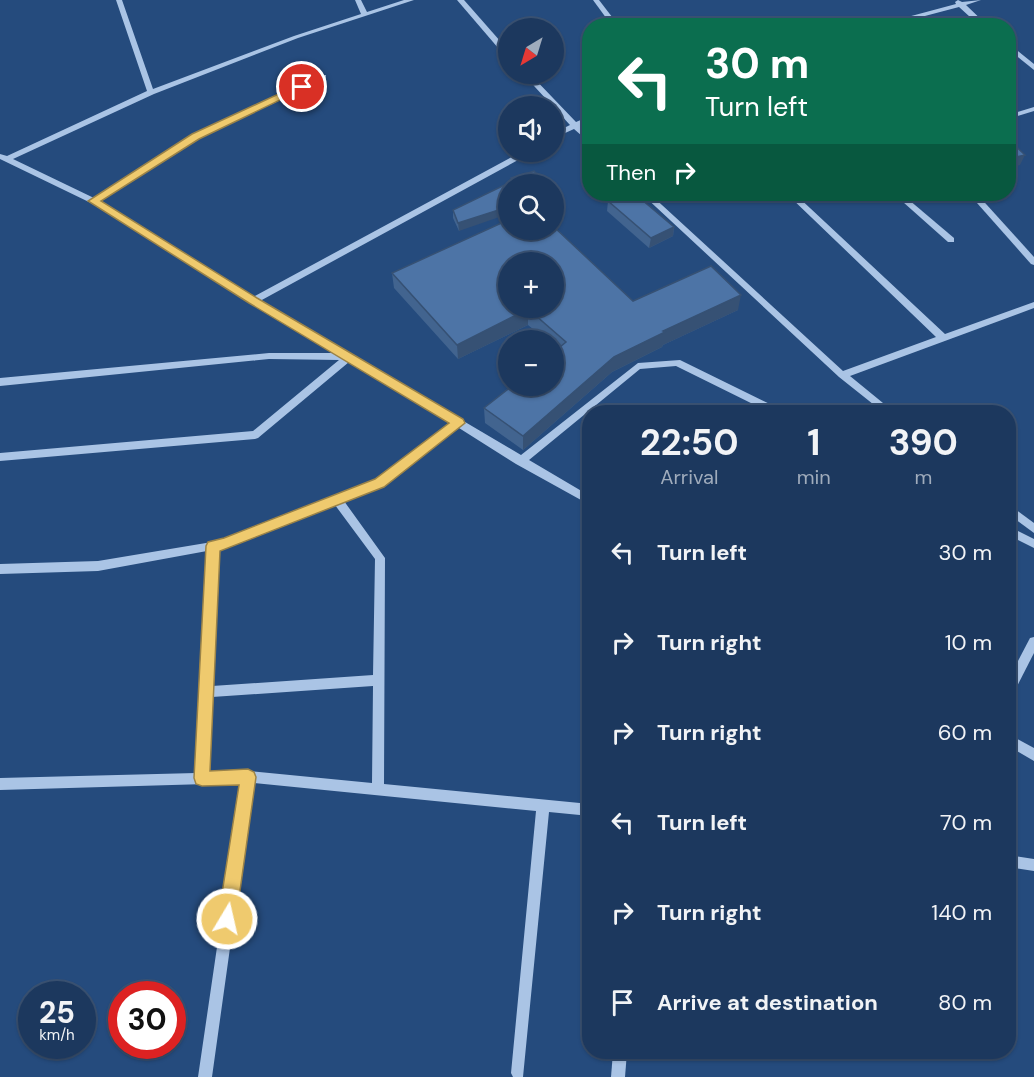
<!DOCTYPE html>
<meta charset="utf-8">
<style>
:root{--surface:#1c385e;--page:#294367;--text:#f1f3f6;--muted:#a0acbc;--line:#3a5273}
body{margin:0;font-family:"DM Sans",sans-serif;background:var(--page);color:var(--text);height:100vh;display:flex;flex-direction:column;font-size:22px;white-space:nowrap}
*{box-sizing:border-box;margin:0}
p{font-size:20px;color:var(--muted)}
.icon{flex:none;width:33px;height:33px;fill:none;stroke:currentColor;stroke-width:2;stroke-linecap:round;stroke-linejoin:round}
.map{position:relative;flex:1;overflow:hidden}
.panel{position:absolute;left:582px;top:405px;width:434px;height:654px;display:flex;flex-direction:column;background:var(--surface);border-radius:24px;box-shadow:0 2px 4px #0004,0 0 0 2px var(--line)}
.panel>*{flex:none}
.guide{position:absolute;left:582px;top:18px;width:434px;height:183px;border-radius:24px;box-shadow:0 2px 4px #0004,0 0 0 2px var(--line);background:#0b6e4f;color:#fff;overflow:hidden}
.needle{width:39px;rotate:218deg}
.buttons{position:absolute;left:498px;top:18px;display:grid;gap:12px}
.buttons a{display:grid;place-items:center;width:66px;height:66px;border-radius:50%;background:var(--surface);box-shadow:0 2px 4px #0004,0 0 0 2px var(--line);font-size:30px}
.speed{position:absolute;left:18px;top:981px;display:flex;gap:12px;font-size:30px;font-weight:700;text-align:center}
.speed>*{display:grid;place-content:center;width:78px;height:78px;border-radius:50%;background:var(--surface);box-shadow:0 2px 4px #0004,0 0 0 2px var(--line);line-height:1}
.speed small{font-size:15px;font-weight:400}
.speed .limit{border:9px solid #d22;background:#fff;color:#111}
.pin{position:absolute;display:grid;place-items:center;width:51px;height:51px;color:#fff;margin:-26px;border:3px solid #fff;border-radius:50%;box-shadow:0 2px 6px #0007}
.me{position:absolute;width:66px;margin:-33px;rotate:9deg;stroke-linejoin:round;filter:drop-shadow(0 0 4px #0008)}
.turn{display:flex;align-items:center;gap:21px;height:126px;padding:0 24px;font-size:27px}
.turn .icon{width:78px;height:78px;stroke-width:2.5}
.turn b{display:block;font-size:42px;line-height:51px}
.then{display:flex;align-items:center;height:57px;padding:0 24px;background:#0003;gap:12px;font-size:22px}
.eta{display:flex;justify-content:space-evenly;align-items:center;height:102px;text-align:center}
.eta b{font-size:36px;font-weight:700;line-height:42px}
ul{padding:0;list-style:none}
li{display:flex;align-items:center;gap:18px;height:90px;padding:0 24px}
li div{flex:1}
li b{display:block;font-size:22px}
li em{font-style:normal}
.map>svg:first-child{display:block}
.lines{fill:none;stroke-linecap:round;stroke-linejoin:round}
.minor{fill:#aac4e5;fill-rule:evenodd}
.wall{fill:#42648f}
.shaded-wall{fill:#365174}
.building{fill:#4d74a6;stroke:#365174;stroke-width:1.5;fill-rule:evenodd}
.route{fill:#efca6e;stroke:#9b8348;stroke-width:1.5}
</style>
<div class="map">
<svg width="1034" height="1077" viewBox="0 0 1034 1077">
<rect width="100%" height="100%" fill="#254b7d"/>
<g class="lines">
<g class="minor">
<path d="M116 0H122L153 89 294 36 361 14 355 0H361L367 12 404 0H414L298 38 154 94 13 159 94 198 192 134 320 75H326V79L198 138 100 201 253 297 521 152H530L529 154 260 301 521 455 638 363 680 360 780 409 782 412H769L676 366 640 369 529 460 590 496V505L516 464 459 428 383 486 344 501 385 558 384 784 590 804V816L549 812 523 1077H513L511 1073 536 811 253 783 212 1077H198L241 783 0 790V778L196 773 207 551 98 571 0 574V564L98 561 224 540 375 480 451 423 349 362 258 438 255 439 0 461V453L253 431 339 360 269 359 0 386V378L269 353H334L250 303 91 203 0 159V154L7 156 147 91ZM335 505 375 559 373 675 212 686 218 550 229 547ZM373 686 372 783 248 771 208 772 212 697Z"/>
<polygon points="457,0 464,0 508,50 508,56 505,56"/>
<polygon points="593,0 599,0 619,26 612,26"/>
<polygon points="958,0 962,2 981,0 966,5 988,26 980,26 959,7 887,26 874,26 956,4 955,2"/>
<polygon points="1008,43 1034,64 1034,70 1008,49"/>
<polygon points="523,74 530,74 576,122 590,116 590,121 580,126 590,136 590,143 574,129 554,138 554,133 570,125"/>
<polygon points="1034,107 1034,111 1008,119 1008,115"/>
<polygon points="642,194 650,194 843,371 936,337 787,194 795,194 945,334 1034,302 1034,308 850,376 894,412 883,412 839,377"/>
<polygon points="894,194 902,194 954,238 954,242 948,242"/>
<polygon points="969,194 977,194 1034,257 1034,265 1031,264"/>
<polygon points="1008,504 1034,523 1034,533 1008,514"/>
<polygon points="1008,526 1034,539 1034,548 1008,535"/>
<polygon points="1034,637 1034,653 1012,696 1008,697 1008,680 1030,638"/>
<polygon points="1008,734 1034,748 1034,761 1008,746"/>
<polygon points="1008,855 1034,859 1034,871 1008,867"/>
<polygon points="613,1052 627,1052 625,1077 611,1077"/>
</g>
</g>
<g class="wall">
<polygon points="534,171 459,231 453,218 453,210 511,182 511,178"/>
<polygon points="608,201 674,227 673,236 649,248 607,211"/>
<polygon points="392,273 633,301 738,310 663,345 662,347 612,372 523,450 485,423 484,408 557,349 554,347 554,340 546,340 528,325 458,359 394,288"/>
</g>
<g class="shaded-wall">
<polygon points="1025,155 1020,165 1008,168 1008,159"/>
<polygon points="508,207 508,214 459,231 458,223"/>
<polygon points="674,227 673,236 649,248 651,238"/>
<polygon points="741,295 738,310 663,345 662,347 612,372 523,450 523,436 614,357 663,331"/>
<polygon points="528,309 528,325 458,359 457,345"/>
</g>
<g class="building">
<polygon points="974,24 976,26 964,26"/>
<polygon points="1008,139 1025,155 1008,159"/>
<polygon points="534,171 545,184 508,184 508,207 458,223 453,210 513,181 511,178"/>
<polygon points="624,194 635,194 674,227 651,238 608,201"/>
<path d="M508 220V230H554V227L633 301 711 266 741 295 663 331 665 332 614 357 523 436 484 408 512 386H554V352L566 342 528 309 457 345 392 273ZM508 262H554V308H508Z"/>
</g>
<polygon class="route" points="298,85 307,87 199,139 101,201 257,298 463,419 465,423 384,487 220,551 210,771 248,769 254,772 256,777 236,919 233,925 227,928 221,925 218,919 239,785 202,786 196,784 194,778 206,546 208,542 224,538 375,479 449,423 249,303 88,201 192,134"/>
</svg>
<div class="buttons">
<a><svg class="needle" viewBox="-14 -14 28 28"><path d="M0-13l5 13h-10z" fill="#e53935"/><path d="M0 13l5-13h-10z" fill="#a0acbc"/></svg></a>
<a><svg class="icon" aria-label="sound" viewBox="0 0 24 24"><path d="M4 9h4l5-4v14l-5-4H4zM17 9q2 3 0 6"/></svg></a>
<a><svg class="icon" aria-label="search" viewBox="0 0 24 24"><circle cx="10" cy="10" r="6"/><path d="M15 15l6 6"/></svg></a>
<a>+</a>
<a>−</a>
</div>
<div class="speed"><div>25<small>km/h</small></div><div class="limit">30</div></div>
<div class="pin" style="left:302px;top:87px;background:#d93025"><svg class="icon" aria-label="arrive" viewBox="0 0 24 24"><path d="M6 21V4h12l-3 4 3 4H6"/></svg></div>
<svg class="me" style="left:227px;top:919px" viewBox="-20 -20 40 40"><circle r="17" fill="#efca6e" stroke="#fff" stroke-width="3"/><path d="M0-11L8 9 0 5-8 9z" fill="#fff"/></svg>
<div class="guide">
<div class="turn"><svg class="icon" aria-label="left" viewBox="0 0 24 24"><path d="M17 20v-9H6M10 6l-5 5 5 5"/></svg><div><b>30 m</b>Turn left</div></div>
<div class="then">Then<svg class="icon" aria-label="right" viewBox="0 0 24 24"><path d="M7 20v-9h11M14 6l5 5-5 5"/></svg></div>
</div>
<section class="panel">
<div class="eta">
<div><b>22:50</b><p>Arrival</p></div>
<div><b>1</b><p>min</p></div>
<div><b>390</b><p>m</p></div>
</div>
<ul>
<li><svg class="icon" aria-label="left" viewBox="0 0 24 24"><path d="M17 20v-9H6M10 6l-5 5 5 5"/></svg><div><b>Turn left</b></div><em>30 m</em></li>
<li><svg class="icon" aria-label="right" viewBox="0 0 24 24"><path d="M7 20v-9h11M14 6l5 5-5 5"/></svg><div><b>Turn right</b></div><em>10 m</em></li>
<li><svg class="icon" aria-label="right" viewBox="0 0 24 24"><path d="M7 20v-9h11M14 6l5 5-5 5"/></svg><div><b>Turn right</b></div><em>60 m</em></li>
<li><svg class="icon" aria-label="left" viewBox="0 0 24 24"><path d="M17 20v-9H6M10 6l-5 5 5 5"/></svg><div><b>Turn left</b></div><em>70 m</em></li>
<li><svg class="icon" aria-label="right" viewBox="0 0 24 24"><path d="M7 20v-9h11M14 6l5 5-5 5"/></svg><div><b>Turn right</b></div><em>140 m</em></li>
<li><svg class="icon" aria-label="arrive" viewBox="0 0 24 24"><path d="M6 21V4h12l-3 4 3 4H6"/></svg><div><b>Arrive at destination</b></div><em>80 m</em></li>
</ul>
</section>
</div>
